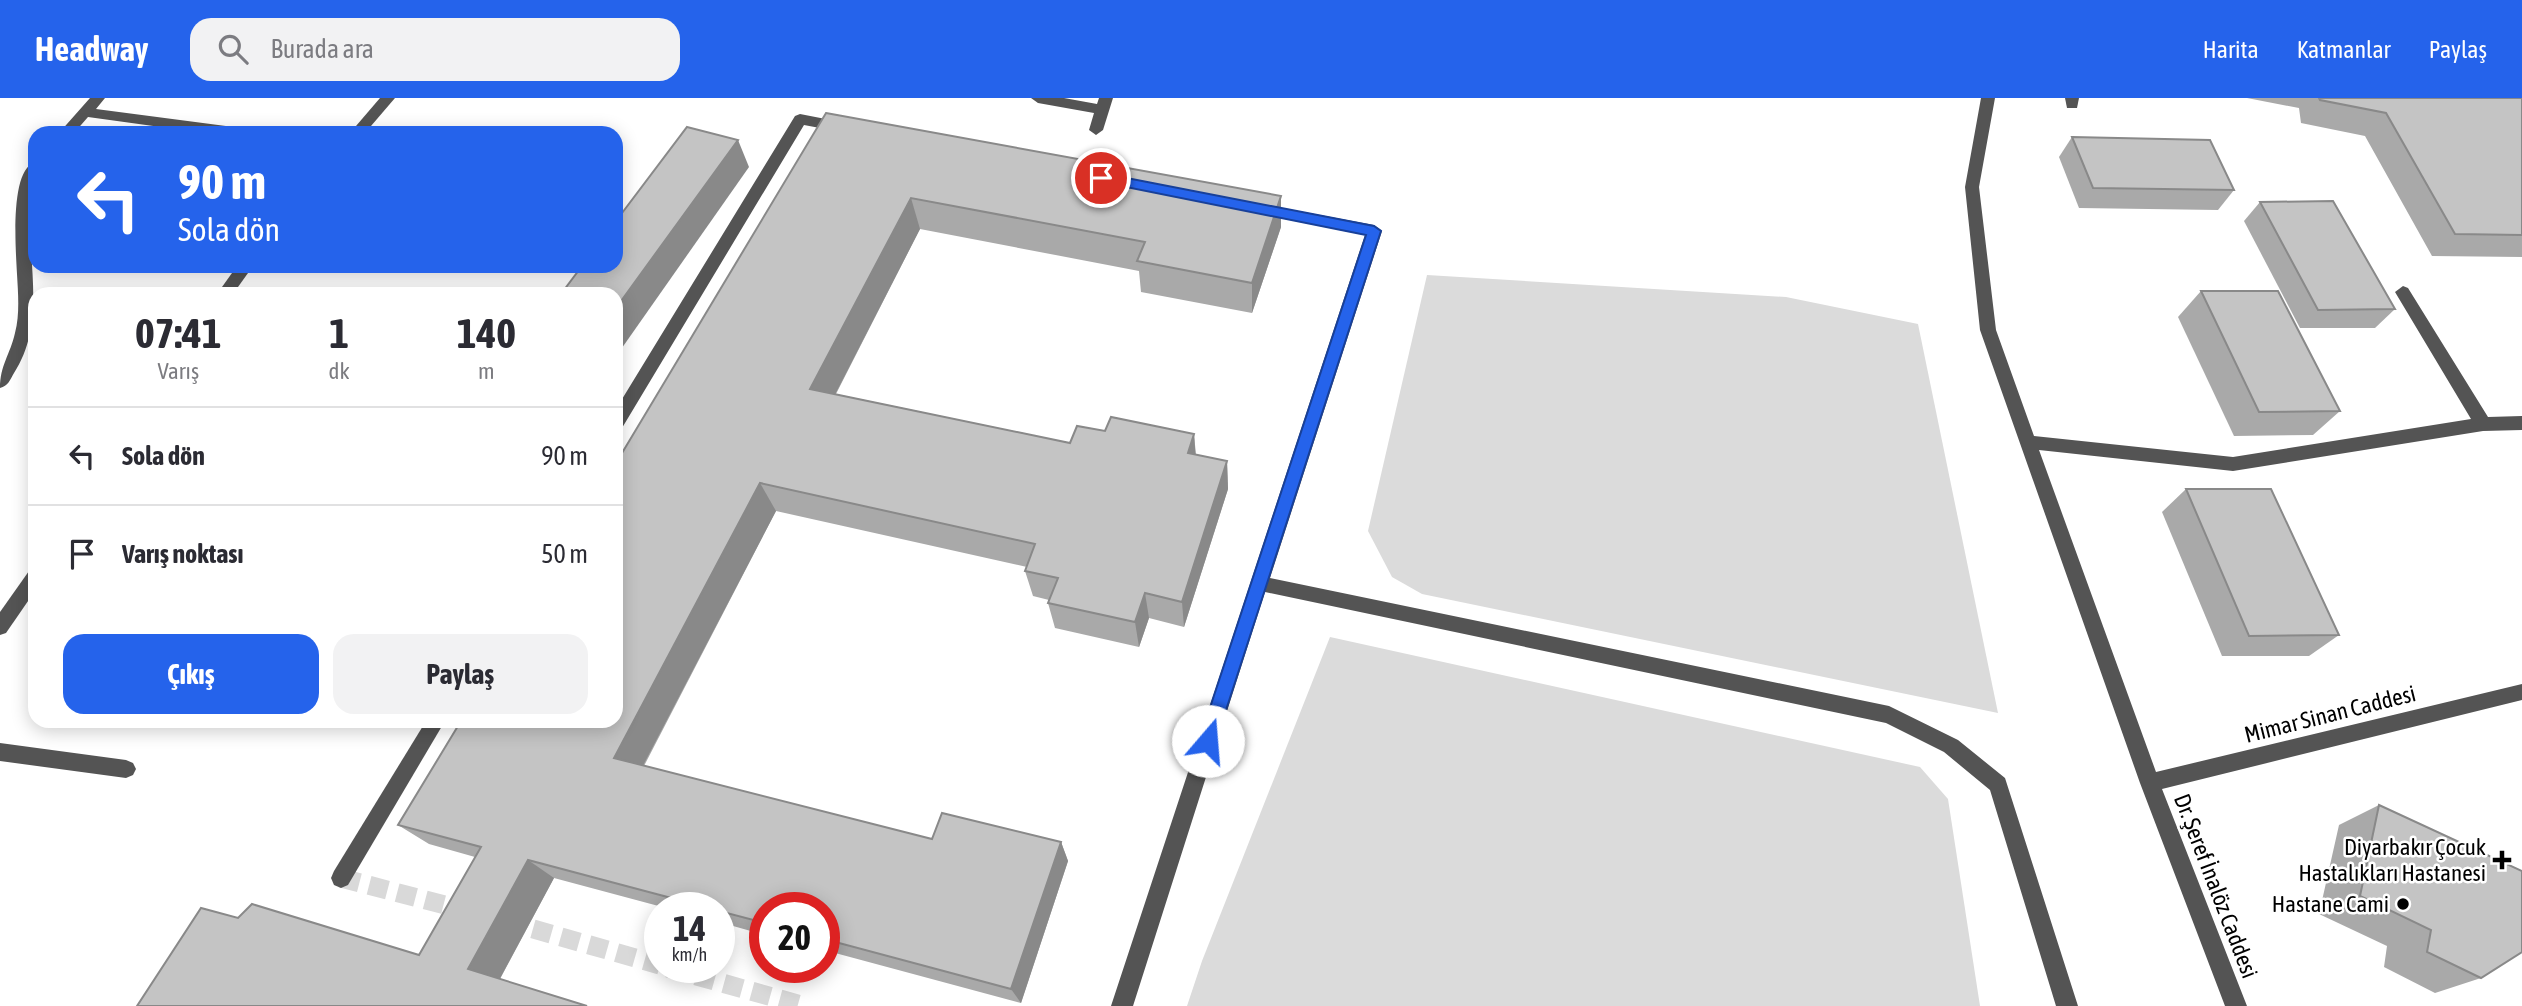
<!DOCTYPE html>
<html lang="tr">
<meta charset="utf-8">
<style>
:root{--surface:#fff;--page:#f2f2f3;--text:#2b2b33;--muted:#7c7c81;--line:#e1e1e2;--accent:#2563eb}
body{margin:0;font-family:"Asap Condensed",sans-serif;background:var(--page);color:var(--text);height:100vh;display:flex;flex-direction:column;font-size:26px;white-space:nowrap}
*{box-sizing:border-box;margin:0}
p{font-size:23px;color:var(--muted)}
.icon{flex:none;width:38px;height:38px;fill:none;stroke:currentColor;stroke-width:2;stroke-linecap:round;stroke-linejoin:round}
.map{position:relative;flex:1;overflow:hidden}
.sheet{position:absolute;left:28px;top:189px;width:595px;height:441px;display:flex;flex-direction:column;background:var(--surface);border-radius:21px;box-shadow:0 4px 18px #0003}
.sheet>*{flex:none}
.banner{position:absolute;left:28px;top:28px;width:595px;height:147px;border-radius:21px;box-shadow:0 4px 18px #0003;background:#2563eb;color:#fff;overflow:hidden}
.speed{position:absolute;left:644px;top:794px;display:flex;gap:14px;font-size:35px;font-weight:700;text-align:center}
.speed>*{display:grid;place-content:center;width:91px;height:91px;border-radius:50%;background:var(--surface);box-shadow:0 4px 18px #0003;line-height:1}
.speed small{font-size:18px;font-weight:400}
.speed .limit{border:10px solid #d22;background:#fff;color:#111}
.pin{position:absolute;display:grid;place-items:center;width:60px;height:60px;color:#fff;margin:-30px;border:4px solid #fff;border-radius:50%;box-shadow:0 2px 7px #0007}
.me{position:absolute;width:77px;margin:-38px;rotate:18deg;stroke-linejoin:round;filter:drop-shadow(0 0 5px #0008)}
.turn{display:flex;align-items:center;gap:24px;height:147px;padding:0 35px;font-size:32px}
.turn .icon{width:91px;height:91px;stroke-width:2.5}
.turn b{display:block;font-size:49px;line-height:60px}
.eta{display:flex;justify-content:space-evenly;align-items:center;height:119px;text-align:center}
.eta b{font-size:42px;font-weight:700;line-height:49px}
.cta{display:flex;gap:14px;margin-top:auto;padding:14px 35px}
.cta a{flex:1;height:80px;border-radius:21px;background:var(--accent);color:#fff;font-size:28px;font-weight:700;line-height:80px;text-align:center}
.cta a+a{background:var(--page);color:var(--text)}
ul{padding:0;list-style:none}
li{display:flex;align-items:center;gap:21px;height:98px;padding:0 35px;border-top:2px solid var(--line)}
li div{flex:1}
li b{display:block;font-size:26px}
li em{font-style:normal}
header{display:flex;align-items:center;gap:42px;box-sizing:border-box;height:98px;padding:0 35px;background:var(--accent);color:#fff}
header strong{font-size:33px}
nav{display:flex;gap:38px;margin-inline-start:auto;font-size:24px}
.search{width:490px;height:63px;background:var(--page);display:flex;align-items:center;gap:18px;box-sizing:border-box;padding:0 24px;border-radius:21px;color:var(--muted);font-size:26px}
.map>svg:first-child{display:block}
.green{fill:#dbdbdb}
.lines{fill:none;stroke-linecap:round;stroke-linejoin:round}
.minor-tunnel{stroke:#d9d9d9;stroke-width:19;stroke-dasharray:19 10;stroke-linecap:butt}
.minor{fill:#545454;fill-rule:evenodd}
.wall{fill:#a9a9a9}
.shaded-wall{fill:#898989}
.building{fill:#c4c4c4;stroke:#898989;stroke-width:2}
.route{fill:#2563eb;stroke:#184099;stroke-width:2}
.poi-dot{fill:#000;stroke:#fff;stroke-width:2.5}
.labels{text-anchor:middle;stroke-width:5;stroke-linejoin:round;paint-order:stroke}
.street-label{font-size:23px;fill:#000;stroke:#fff}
.poi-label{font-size:23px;fill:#000;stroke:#fff;text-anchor:end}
</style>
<header>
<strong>Headway</strong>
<div class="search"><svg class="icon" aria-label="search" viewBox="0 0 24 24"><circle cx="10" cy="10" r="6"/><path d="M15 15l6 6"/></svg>Burada ara</div>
<nav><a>Harita</a><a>Katmanlar</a><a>Paylaş</a></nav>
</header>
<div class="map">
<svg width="2522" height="908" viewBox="0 0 2522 908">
<rect width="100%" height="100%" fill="#fff"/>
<g class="green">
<polygon points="1427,177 1786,199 1918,226 1998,615 1422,496 1392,479 1368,433"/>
<polygon points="1330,539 1920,669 1948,701 1980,908 1187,908 1202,863"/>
</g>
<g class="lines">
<g class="minor-tunnel">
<polyline points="341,780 468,813"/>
<polyline points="505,823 660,867"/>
<polyline points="668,870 805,908"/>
</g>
<g class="minor">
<polygon points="90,0 105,0 96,11 241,30 248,35 204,35 88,19 74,35 59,35"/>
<polygon points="380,0 395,0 365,35 350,35"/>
<polygon points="1031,0 1064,0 1097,6 1099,0 1113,0 1103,32 1096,37 1089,32 1094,15 1038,5"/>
<polygon points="1981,0 1995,0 1979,89 1996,232 2034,338 2233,359 2471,321 2395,194 2403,188 2408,190 2488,319 2522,318 2522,332 2483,333 2233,373 2039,352 2156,674 2522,586 2522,602 2162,691 2247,908 2225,908 2140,685 1980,232 1965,89"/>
<polygon points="2065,0 2079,0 2077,10 2067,10"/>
<polygon points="800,16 841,24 848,29 841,34 804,27 622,330 616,332 616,311 795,18"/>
<path d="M35 64C35 84 30 103 30 123 30 175 44 229 14 275 10 282 8 288 0 290 0 267 10 257 15 235 20 216 18 195 17 176 16 154 9 72 35 64Z"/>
<polygon points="1260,106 1374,127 1382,133 1270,480 1889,608 1958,642 2005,680 2078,908 2056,908 1990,692 1944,654 1886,625 1265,494 1133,908 1111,908 1365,137 1255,115 1255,107"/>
<polygon points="237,168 253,168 233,196 217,196"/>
<polygon points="35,470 35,493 6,535 0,537 0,514 29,473"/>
<polygon points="426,623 445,623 348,787 341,790 334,787 331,780 334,773"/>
<polygon points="0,645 126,662 133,665 136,671 133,677 126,680 0,663"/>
</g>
</g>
<g class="wall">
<polygon points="2247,0 2522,0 2522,159 2432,158 2365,38 2301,25 2299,10"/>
<polygon points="826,15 1281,98 1281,129 1252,215 1141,194 1139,173 920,131 836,296 1070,345 1105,333 1194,336 1196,357 1227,363 1228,391 1184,529 1149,520 1139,549 1055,530 1048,505 1049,502 1033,498 1025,473 1027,469 776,413 644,668 932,741 1061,744 1068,763 1021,905 824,852 824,810 765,810 765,837 719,824 719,810 666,810 554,780 500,881 238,820 419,857 475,759 429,746 398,727"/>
<polygon points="2072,39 2234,92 2218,112 2079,110 2059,59"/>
<polygon points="2260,104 2395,211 2375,230 2300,230 2244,123"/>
<polygon points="2201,193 2340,313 2313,337 2234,338 2178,219"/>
<polygon points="2186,391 2339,537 2309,558 2222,558 2162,414"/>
<polygon points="2379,707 2481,880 2435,895 2384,869 2387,848 2319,816 2339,727"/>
</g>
<g class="shaded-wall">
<polygon points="738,42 749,69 617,257 616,210"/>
<polygon points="1281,98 1281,129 1252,215 1252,185"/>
<polygon points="911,100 920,131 823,320 810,291"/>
<polygon points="1194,336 1196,364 1188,355"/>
<polygon points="1227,363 1228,391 1184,529 1182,504"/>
<polygon points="760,385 776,413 636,681 614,660"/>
<polygon points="1145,495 1149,520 1139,549 1135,524"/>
<polygon points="1061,744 1068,763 1021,905 1011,891"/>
<polygon points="528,762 554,780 497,886 468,871"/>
</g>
<g class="building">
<polygon points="2319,0 2522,0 2522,137 2455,136 2386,15 2320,2"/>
<polygon points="826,15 1281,98 1252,185 1137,163 1145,144 911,100 810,291 1070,345 1077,328 1105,333 1111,319 1194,336 1188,355 1227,363 1182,504 1145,495 1135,524 1048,505 1058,480 1025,473 1035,446 760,385 614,660 932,741 942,715 1061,744 1011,891 824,841 824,810 765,810 765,825 719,813 719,810 709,810 528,762 468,871 587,908 137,908 201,810 238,820 252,806 419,857 481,749 398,727 461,623 616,623 616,365"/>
<polygon points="687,29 738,42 616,210 616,196 561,196 582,168 616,168 616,123"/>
<polygon points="2072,39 2210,42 2234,92 2093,90"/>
<polygon points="2333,103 2395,211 2318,212 2260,104"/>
<polygon points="2201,193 2278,193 2340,313 2259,314"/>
<polygon points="2186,391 2271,391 2339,537 2249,538"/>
<polygon points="2379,707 2522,773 2522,854 2481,880 2427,854 2431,832 2360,798"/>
</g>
<polygon class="route" points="1101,75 1374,128 1381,133 1216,643 1208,651 1199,643 1366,137 1096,83 1096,77"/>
<g class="poi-dot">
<path d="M2498.5 751.5h7v7h7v7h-7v7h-7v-7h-7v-7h7z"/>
<circle cx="2403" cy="806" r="7"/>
</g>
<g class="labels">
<g class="street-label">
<text transform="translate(2330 616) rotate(-14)" y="8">Mimar Sinan Caddesi</text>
<text transform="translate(2216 788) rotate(69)" y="8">Dr. Şeref İnalöz Caddesi</text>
</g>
<g class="poi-label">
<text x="2486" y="757">Diyarbakır Çocuk<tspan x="2486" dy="26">Hastalıkları Hastanesi</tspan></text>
<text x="2389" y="814">Hastane Cami</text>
</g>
</g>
</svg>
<div class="speed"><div>14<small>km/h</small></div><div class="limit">20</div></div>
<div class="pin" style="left:1101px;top:80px;background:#d93025"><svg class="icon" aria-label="arrive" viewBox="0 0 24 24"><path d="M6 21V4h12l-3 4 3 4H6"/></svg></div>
<svg class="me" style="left:1208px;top:643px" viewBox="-20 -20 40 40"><circle r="19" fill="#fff"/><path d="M0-13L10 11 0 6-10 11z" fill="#2563eb"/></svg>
<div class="banner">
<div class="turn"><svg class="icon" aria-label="left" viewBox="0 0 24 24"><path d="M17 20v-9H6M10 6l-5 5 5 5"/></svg><div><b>90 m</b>Sola dön</div></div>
</div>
<section class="sheet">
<div class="eta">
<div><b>07:41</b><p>Varış</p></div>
<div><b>1</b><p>dk</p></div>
<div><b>140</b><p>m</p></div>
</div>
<ul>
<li><svg class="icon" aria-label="left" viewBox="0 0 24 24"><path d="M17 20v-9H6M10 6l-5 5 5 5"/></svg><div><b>Sola dön</b></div><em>90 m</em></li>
<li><svg class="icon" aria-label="arrive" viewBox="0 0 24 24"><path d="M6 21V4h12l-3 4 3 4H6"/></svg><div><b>Varış noktası</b></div><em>50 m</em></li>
</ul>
<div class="cta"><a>Çıkış</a><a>Paylaş</a></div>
</section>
</div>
